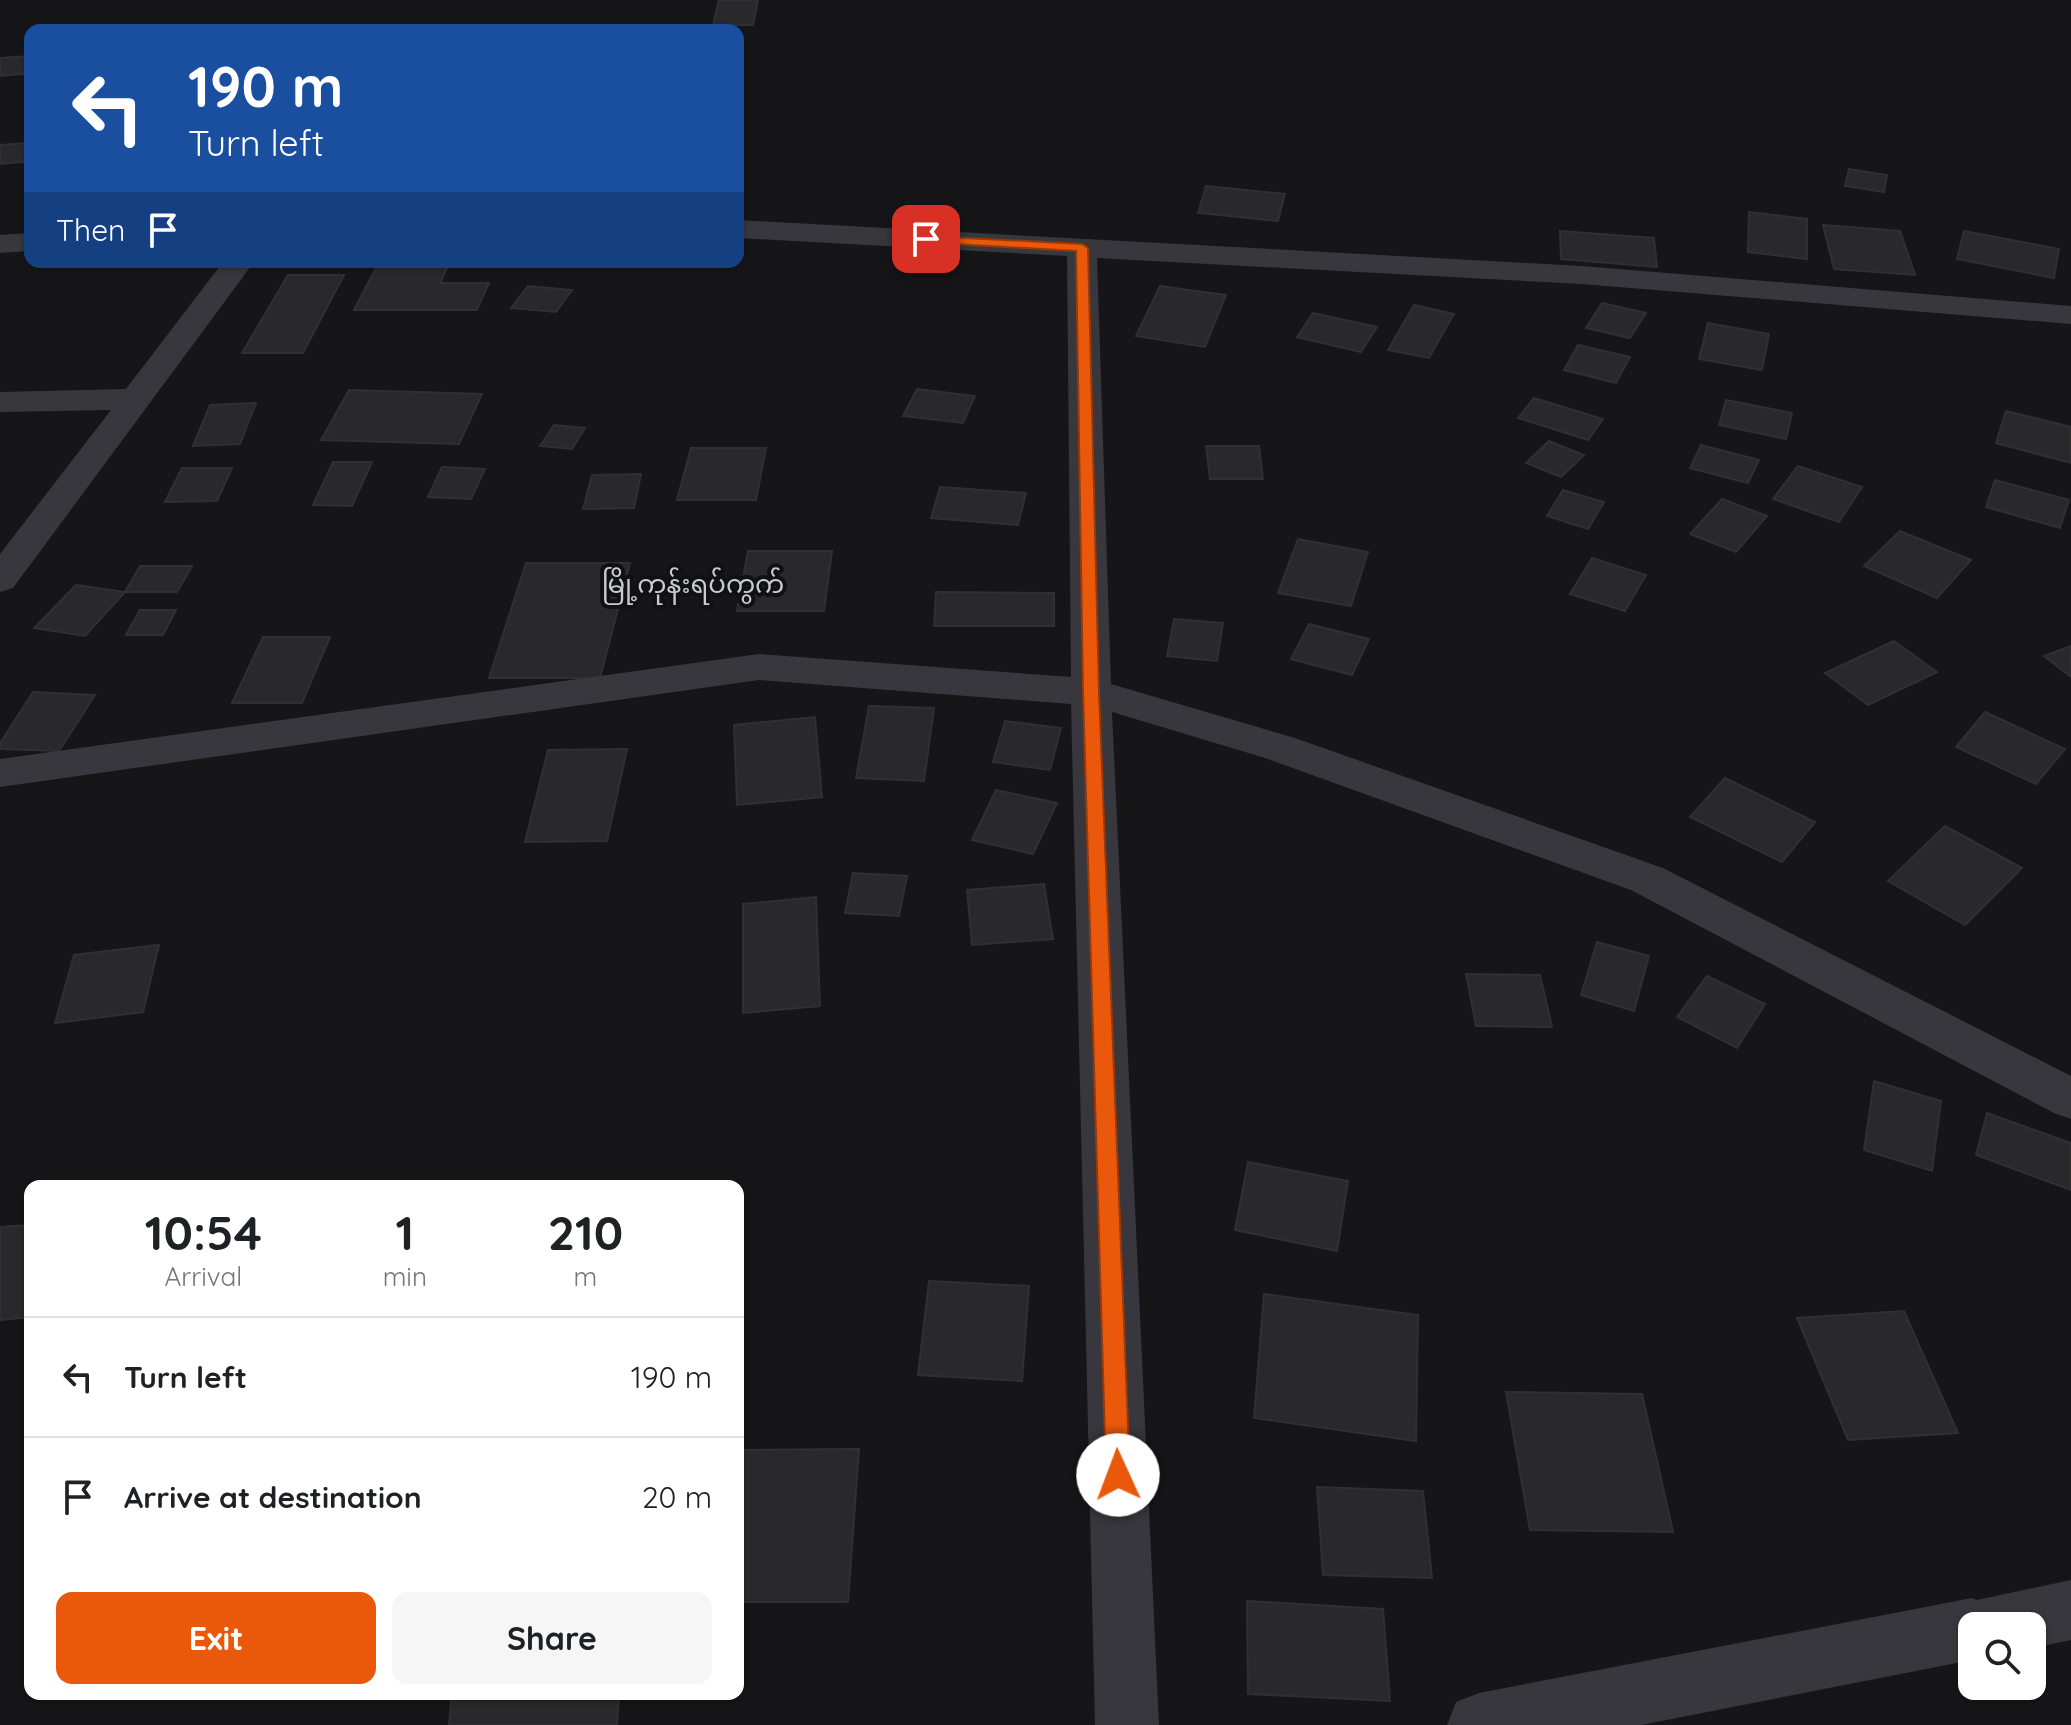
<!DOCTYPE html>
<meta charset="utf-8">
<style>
:root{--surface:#fff;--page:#f6f6f6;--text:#202124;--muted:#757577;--line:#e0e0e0;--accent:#ea580c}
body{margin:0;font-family:Quicksand,"Noto Sans Myanmar",sans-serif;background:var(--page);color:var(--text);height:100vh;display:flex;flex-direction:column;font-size:30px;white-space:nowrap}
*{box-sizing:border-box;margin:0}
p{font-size:26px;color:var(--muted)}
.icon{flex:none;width:44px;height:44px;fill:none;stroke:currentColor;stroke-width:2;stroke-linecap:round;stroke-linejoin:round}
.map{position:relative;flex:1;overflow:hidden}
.side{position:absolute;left:24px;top:1180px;width:720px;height:520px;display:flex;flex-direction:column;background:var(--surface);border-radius:16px;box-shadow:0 2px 6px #0004}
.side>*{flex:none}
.guide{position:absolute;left:24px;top:24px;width:720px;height:244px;border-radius:16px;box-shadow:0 2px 6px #0004;background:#1a4fa0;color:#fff;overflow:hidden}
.controls{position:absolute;left:1958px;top:1612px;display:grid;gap:16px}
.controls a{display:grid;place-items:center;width:88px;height:88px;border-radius:16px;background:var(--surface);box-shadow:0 2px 6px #0004;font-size:40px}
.pin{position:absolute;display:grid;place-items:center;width:68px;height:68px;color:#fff;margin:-34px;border-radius:16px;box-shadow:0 4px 12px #0006}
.me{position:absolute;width:88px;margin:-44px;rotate:358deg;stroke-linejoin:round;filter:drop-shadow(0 0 6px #0008)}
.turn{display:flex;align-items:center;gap:28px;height:168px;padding:0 32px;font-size:36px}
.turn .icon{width:104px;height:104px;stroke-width:2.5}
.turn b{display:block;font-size:56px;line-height:68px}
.then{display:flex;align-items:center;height:76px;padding:0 32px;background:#0003;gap:16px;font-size:30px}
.eta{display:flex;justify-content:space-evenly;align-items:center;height:136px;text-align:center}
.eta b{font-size:48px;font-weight:700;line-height:56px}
.action{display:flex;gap:16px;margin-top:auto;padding:16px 32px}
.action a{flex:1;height:92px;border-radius:16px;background:var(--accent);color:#fff;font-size:32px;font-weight:700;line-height:92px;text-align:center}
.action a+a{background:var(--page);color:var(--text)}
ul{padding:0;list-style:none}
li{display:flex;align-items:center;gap:24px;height:120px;padding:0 32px;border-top:2px solid var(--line)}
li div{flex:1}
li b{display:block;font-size:30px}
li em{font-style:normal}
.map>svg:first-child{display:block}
.building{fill:#29292c;stroke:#303034;stroke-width:2}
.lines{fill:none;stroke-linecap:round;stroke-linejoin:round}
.minor{fill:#37373d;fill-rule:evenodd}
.route{fill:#ea580c;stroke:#983908;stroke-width:2}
.labels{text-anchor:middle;stroke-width:8;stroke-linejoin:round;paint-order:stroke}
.quarter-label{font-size:26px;fill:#c9cbd4;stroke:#111113}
</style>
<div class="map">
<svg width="2071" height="1725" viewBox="0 0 2071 1725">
<rect width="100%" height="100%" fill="#161618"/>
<g class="building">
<polygon points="719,0 758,0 753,25 713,25"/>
<polygon points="30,56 30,73 0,76 0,58"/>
<polygon points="30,143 30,161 0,164 0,145"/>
<polygon points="1849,169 1887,175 1884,192 1845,186"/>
<polygon points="1206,186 1285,194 1278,221 1198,213"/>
<polygon points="1749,212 1807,219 1807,259 1748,252"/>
<polygon points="1823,225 1900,231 1915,275 1834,269"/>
<polygon points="1560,231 1654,238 1657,267 1561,259"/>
<polygon points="1964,231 2059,249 2054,278 1957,259"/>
<polygon points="379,262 450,262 440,283 489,283 477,310 354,310"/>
<polygon points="288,275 344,275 303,353 242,353"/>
<polygon points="528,286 572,290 556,312 511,308"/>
<polygon points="1160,286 1226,295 1205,347 1136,336"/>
<polygon points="1602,303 1646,313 1630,338 1586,328"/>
<polygon points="1414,305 1454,314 1429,358 1388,350"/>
<polygon points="1313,313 1377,327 1361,352 1297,337"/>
<polygon points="1708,323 1769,334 1762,370 1699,359"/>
<polygon points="1578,345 1630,357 1616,383 1564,370"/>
<polygon points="917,389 975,396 963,423 903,416"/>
<polygon points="349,390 482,394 459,444 321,440"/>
<polygon points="1534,398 1603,419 1588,440 1518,418"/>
<polygon points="1726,400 1792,413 1786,439 1719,425"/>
<polygon points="256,403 240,444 193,446 210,405"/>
<polygon points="2006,411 2071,427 2071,463 1996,443"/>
<polygon points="554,425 585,428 572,449 540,446"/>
<polygon points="1549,441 1584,455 1561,477 1526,463"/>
<polygon points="1701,445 1759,460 1748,483 1690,468"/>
<polygon points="1206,446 1259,446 1263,479 1210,479"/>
<polygon points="691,448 766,448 756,500 677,500"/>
<polygon points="333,462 372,462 352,506 313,505"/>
<polygon points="1798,466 1862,487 1839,522 1773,499"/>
<polygon points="442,467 485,469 471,499 428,497"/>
<polygon points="182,468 232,468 217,501 165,502"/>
<polygon points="641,474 634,508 583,509 592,475"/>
<polygon points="1995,480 2069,500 2060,528 1986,507"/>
<polygon points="940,487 1026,493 1018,525 931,518"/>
<polygon points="1563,490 1604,502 1588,529 1547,516"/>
<polygon points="1722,499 1767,516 1736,552 1690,534"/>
<polygon points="1900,531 1971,560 1937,598 1864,566"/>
<polygon points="1298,539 1368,552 1351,606 1278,593"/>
<polygon points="748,551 832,551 824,611 737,611"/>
<polygon points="1592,558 1646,575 1625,611 1570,594"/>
<polygon points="526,563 630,563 600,678 489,678"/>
<polygon points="140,566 192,566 177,592 125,592"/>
<polygon points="76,585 125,592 85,636 34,628"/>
<polygon points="936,592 1054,593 1054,626 934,626"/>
<polygon points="140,610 176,610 163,635 126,635"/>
<polygon points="1174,619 1223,623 1217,661 1167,656"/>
<polygon points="1309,624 1369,639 1352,675 1291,659"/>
<polygon points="263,637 330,637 302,703 232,703"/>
<polygon points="1894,641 1937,672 1868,705 1825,673"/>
<polygon points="2071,646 2071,677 2044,656"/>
<polygon points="33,692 95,695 59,751 0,749 0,743"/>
<polygon points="869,706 934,708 924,781 856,778"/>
<polygon points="1985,712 2065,749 2036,784 1956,747"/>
<polygon points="815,717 822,797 737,805 734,725"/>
<polygon points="1005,721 1061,728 1050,770 993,762"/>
<polygon points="627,749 607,841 525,842 548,750"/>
<polygon points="1725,778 1815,822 1782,862 1690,817"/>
<polygon points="996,790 1057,803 1033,854 972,840"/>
<polygon points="1945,826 2022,868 1965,925 1888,881"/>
<polygon points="853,873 907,876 899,916 845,913"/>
<polygon points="1044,884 1053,939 972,945 967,890"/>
<polygon points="816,897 820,1006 743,1013 743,904"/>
<polygon points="1597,942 1649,956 1634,1011 1581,995"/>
<polygon points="159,945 143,1012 55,1023 74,955"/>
<polygon points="1466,974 1540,975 1552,1027 1476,1026"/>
<polygon points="1707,976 1765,1004 1737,1048 1677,1017"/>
<polygon points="1874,1081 1941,1101 1932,1171 1864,1150"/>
<polygon points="1987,1113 2071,1143 2071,1190 1976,1155"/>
<polygon points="1248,1162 1348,1181 1337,1251 1235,1230"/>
<polygon points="30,1225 30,1317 0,1320 0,1227"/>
<polygon points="929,1281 1029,1286 1022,1381 918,1375"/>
<polygon points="1264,1294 1418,1315 1416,1441 1254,1418"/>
<polygon points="1904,1311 1958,1433 1848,1440 1797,1318"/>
<polygon points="1506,1392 1642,1394 1673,1532 1530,1530"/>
<polygon points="859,1449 848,1602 738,1602 738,1450"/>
<polygon points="1317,1487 1423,1491 1432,1578 1323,1575"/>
<polygon points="1247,1601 1383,1609 1390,1701 1248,1694"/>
<polygon points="452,1694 619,1694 617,1725 449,1725"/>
</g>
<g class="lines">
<g class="minor">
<polygon points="738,220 1582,266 2071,306 2071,324 1582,284 1097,258 1111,684 1295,738 1663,868 2071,1076 2071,1119 2054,1113 1631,890 1265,758 1112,712 1159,1725 1095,1725 1071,704 759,680 0,787 0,759 759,654 1071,677 1067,256 738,238"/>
<polygon points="30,233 30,251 0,253 0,235"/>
<polygon points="223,262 254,262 13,588 0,592 0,554 111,410 0,412 0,392 126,389"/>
<polygon points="2071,1580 2071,1640 2032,1648 2032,1626 1972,1626 1972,1660 1641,1725 1447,1725 1456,1702 1479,1693 1972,1598 1977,1600"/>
</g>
</g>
<polygon class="route" points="926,236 1082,244 1088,248 1099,692 1130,1475 1127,1483 1118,1486 1110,1483 1106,1475 1083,692 1076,251 921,242 920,239"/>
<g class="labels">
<g class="quarter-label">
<text x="693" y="593">မြို့ကုန်းရပ်ကွက်</text>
</g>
</g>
</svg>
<div class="controls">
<a><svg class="icon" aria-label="search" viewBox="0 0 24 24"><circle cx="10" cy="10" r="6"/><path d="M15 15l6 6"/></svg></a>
</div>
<div class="pin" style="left:926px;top:239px;background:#d93025"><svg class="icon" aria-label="arrive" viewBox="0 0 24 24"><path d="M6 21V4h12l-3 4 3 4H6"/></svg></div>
<svg class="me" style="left:1118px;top:1475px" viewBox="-20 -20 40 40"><circle r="19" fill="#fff"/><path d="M0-13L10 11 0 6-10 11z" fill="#ea580c"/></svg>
<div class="guide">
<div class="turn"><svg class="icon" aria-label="left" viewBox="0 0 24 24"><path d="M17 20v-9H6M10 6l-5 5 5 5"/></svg><div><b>190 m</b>Turn left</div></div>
<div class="then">Then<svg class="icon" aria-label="arrive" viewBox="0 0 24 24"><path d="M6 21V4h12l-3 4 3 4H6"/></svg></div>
</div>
<section class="side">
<div class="eta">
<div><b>10:54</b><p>Arrival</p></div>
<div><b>1</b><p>min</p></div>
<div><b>210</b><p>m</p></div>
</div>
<ul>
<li><svg class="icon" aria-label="left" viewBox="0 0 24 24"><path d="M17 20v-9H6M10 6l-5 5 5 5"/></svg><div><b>Turn left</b></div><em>190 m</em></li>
<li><svg class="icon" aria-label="arrive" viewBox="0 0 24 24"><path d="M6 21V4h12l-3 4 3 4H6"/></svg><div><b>Arrive at destination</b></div><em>20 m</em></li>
</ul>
<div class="action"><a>Exit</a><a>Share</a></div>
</section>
</div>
